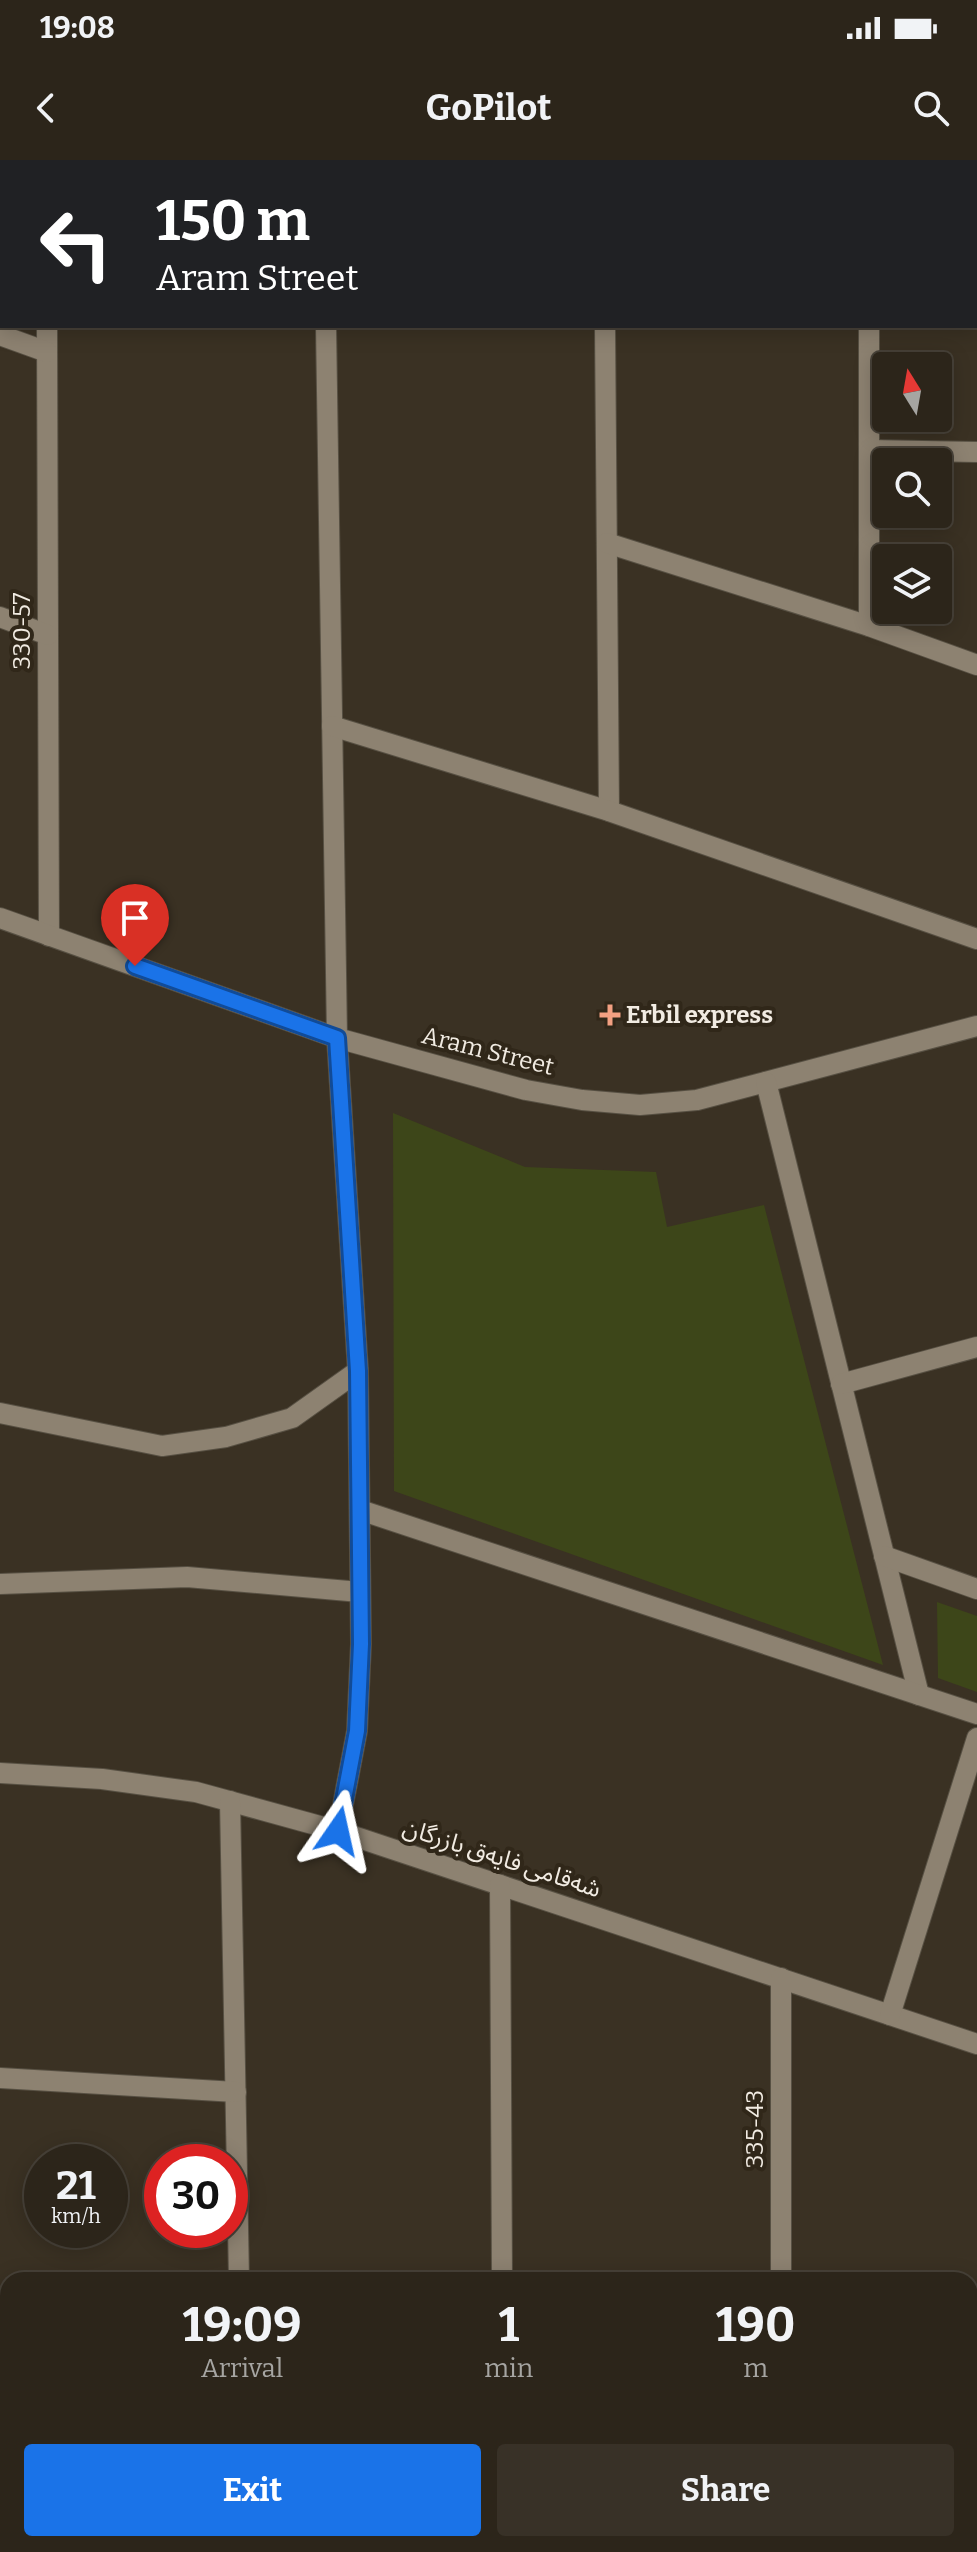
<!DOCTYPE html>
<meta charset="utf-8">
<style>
:root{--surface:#2c251a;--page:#383127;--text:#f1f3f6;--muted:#a6a5a2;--line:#484239;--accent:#1a73e8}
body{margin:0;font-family:Bitter,"Noto Sans Arabic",serif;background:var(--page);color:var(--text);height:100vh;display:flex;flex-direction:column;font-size:30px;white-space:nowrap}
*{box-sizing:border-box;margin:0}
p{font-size:26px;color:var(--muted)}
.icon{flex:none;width:44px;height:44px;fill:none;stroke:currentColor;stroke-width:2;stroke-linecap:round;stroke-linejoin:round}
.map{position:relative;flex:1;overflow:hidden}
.panel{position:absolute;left:0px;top:2112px;width:978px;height:280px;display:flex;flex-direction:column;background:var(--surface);border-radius:24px 24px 0 0;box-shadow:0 4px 20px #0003,0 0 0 2px var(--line)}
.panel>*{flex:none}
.hud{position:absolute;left:0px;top:0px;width:978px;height:168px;box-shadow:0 4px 20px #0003,0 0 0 2px var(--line);background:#202124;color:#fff;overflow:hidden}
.needle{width:52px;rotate:349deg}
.tools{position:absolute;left:872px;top:192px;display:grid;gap:16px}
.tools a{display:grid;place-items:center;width:80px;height:80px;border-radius:8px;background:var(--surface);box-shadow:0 4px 20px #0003,0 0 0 2px var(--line);font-size:40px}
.speed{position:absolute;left:24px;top:1984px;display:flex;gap:16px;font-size:40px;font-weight:700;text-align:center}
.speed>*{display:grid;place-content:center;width:104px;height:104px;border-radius:50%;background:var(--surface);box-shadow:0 4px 20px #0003,0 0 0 2px var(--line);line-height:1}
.speed small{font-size:20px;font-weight:400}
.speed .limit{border:12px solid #d22;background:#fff;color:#111}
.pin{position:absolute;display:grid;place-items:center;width:68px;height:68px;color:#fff;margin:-82px -34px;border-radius:50% 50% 50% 0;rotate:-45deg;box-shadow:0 0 8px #0007}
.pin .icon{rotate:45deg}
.me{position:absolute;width:88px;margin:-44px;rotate:11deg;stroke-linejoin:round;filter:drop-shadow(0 0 6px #0008)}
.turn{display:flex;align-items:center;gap:28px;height:168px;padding:0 24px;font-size:36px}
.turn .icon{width:104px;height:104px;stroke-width:2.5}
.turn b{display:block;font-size:56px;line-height:68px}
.eta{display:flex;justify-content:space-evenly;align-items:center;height:136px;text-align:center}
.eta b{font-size:48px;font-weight:700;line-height:56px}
.button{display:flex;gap:16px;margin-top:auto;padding:16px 24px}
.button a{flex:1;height:92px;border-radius:8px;background:var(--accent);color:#fff;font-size:32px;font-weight:700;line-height:92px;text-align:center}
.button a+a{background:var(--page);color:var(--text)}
.status{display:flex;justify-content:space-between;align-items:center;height:56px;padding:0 40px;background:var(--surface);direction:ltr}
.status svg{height:22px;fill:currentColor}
header{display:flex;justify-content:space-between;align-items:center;height:104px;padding:0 24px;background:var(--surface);font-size:36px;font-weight:700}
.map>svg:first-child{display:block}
.green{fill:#3d4619}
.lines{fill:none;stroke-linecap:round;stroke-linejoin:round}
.minor-casing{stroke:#575043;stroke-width:22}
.minor{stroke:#8d8271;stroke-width:20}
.route-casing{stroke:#114b97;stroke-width:20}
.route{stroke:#1a73e8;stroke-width:14}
.poi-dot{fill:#f3a082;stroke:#302719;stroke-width:3}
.labels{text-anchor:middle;stroke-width:8;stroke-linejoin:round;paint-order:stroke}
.street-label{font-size:24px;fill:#f1ebe2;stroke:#302719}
.poi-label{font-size:24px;font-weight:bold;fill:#f1ebe2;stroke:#302719;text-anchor:start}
</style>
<div class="status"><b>19:08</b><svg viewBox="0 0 49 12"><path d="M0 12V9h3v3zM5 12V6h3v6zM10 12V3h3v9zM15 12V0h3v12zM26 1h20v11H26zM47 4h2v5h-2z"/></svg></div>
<header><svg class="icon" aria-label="back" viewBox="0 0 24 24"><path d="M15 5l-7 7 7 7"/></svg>GoPilot<svg class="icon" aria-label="search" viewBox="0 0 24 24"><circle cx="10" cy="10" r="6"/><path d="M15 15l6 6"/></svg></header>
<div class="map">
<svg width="977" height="2392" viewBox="0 0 977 2392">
<rect width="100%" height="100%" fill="#3a3123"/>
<g class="green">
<polygon points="393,953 525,1007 656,1012 667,1067 764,1045 883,1505 394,1331"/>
<polygon points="937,1442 977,1456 977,1532 938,1518"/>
</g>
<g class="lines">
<g class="minor-casing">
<g id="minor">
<polyline points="46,0 46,2"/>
<polyline points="324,0 324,2"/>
<polyline points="603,0 603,2"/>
<polyline points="869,0 869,2"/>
<polyline points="976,37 977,37"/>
<polyline points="47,166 49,776"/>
<polyline points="326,166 337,878 358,1211 361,1484 357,1571 338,1671"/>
<polyline points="605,166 609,651"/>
<polyline points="0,175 47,192"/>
<polyline points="869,290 977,292"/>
<polyline points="607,383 869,466 977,505"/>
<polyline points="0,457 48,475"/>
<polyline points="869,466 869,166"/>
<polyline points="332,566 609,651 977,779"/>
<polyline points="0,758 337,878 526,930 582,940 640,945 697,940 977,866"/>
<polyline points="766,922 919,1535"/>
<polyline points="841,1224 977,1187"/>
<polyline points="0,1253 162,1286 226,1277 292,1258 358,1211"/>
<polyline points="360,1350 977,1554"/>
<polyline points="884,1396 977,1429"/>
<polyline points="0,1424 187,1417 360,1432"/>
<polyline points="0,1613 102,1619 196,1632 338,1671 977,1884"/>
<polyline points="230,1641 239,2120"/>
<polyline points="500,1725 502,2120"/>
<polyline points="781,1818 781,2120"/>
<polyline points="890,1855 977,1578"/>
<polyline points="0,1918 236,1932"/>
<polyline points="970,2196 977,2198"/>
<polyline points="0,2336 8,2336"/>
<polyline points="784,2384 784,2392"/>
</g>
</g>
<use href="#minor" class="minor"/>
</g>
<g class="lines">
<g class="route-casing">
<polyline id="route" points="135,806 337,878 358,1211 361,1484 357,1571 338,1671"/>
</g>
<use href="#route" class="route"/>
</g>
<path class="poi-dot" d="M606 843h8v8h8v8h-8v8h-8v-8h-8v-8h8z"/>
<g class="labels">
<g class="street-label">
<text transform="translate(22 471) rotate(-90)" y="8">330-57</text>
<text transform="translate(488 891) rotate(14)" y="8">Aram Street</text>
<text transform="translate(502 1698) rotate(18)" y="8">شەقامی فایەق بازرگان</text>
<text transform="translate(755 1969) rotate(-90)" y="8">335-43</text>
</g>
<g class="poi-label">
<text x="626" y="863">Erbil express</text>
</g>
</g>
</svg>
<div class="tools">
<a><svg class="needle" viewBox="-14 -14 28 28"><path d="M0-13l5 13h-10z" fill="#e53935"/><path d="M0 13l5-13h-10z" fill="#a6a5a2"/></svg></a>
<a><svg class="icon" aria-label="search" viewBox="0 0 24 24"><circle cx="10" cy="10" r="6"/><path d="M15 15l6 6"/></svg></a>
<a><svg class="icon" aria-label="layers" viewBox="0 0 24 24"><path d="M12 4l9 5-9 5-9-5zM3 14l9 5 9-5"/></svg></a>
</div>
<div class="speed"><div>21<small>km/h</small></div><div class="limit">30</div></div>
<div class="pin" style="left:135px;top:806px;background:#d93025"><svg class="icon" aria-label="arrive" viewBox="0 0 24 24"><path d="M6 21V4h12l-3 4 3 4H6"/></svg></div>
<svg class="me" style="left:338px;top:1671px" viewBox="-20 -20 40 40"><path d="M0-17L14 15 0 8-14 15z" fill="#1a73e8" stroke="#fff" stroke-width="4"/></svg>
<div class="hud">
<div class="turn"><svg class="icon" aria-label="left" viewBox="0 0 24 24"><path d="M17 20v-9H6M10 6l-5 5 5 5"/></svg><div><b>150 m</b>Aram Street</div></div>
</div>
<section class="panel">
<div class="eta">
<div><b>19:09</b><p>Arrival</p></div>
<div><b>1</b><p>min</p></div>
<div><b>190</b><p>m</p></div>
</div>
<div class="button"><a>Exit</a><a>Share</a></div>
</section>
</div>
